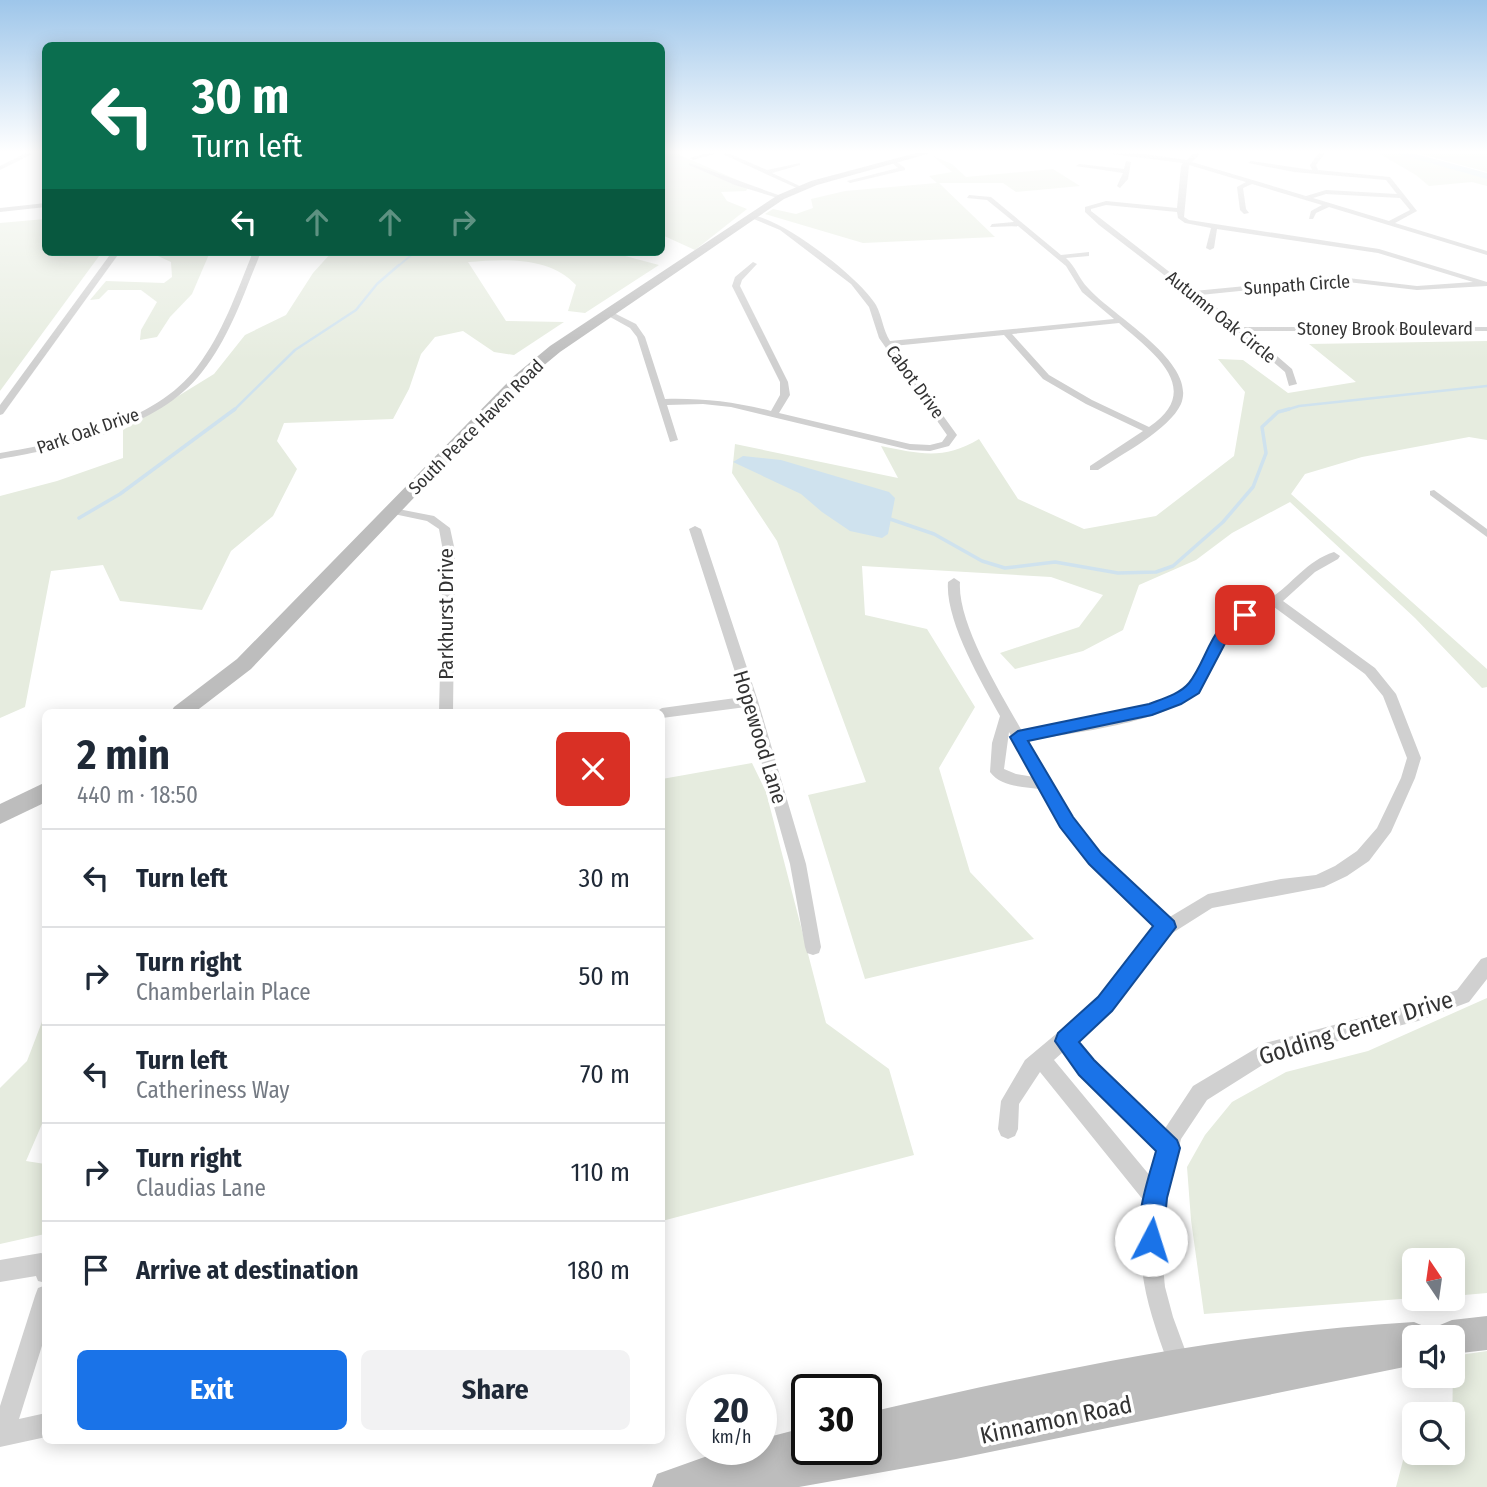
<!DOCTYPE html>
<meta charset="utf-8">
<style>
:root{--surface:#fff;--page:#f2f2f3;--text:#1f2937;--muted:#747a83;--line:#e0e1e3;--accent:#1a73e8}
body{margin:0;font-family:"Fira Sans Condensed",sans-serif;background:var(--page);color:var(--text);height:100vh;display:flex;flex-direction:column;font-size:26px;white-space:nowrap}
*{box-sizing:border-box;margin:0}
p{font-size:23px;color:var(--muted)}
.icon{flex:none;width:38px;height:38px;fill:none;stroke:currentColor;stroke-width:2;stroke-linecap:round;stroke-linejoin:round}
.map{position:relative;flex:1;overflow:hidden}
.sheet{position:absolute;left:42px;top:709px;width:623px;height:735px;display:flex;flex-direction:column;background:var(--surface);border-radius:10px;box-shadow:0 4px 18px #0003}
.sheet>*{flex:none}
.guide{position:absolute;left:42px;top:42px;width:623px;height:214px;border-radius:10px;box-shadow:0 4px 18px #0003;background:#0b6e4f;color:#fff;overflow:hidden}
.needle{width:46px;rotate:347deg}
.buttons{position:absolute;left:1402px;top:1248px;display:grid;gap:14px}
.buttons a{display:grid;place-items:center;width:63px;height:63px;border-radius:10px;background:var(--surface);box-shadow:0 4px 18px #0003;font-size:35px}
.speed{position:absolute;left:686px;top:1374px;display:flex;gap:14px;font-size:35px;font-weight:700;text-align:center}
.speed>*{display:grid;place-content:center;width:91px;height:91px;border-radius:50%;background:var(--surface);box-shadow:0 4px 18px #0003;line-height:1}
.speed small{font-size:18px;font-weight:400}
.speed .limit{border:4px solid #111;border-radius:10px;background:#fff;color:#111}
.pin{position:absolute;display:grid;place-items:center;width:60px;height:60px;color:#fff;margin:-30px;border-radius:14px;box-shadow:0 4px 10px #0006}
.me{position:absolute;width:77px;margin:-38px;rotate:5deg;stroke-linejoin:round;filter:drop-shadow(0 0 5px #0008)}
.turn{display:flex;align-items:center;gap:24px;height:147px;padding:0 35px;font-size:32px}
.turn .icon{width:91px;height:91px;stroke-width:2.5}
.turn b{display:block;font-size:49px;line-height:60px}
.lanes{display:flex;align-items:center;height:66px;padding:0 35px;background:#0003;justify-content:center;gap:35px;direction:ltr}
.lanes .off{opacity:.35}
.round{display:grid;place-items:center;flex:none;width:74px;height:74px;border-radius:10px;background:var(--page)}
.overview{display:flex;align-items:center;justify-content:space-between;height:119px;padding:0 35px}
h1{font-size:42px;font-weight:700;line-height:52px}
.button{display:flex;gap:14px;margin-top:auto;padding:14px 35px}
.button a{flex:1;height:80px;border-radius:10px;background:var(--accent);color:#fff;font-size:28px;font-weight:700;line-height:80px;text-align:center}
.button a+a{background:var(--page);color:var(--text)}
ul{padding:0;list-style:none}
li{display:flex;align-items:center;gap:21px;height:98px;padding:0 35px;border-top:2px solid var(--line)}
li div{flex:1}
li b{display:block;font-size:26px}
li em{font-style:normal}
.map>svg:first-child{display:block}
.green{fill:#e6ecdf}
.water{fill:#cfe2ee}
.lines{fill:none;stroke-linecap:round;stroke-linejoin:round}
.stream-far2{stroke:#cfe2ee;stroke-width:2}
.stream-far1{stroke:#cfe2ee;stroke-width:2.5}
.stream{stroke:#cfe2ee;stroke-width:3.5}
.river{fill:#cfe2ee;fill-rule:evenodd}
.minor{fill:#d0d0d0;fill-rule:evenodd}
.secondary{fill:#bdbdbd;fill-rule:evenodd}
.route{fill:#1a73e8;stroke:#114b97;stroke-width:2}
.labels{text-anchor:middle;stroke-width:7;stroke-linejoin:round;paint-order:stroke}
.far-street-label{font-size:18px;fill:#333;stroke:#fff}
.street-label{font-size:21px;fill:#333;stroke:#fff}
.near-street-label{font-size:24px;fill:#333;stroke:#fff}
</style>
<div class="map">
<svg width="1487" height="1487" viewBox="0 0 1487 1487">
<rect width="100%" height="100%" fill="#fff"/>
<g class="green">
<polygon points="662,153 675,153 749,185 746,191 721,192 727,201 747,209 695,250 662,235"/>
<polygon points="1378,153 1408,153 1487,176 1487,186 1472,182 1429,186 1416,175"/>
<polygon points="1417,153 1487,153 1487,172"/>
<polygon points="933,156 952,164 966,177 1053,169 1080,186 1016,192 1003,183 939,183 995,237 863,243 765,214 773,209 796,214 813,208 811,199 845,191 937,183 929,176 952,172"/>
<polygon points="45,219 46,252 102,252 0,391 0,223"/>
<polygon points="161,252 210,252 192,294 170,317 157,337 140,340 141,330 157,302 141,290 108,290 99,299 90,300 106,281 164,283 172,277 171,262 158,256"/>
<path d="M332 252H610L659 265 585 313 568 311 576 285C549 256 504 259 468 262L506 321 564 322 514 355 494 352 463 331 435 337 421 354 409 389 393 419 284 423 277 441 297 469 273 516 231 551 202 610 120 601 103 565 51 571 25 707 0 718V496L57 481 123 458V430L214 374 245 335 286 315 313 273Z"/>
<path d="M1487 341V440L1469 437 1362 457 1305 474 1291 494 1487 669V687L1482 688 1415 618 1290 502 1232 533 1196 560 1139 585 1123 630 1083 651 1015 669 1000 653 1079 627 1103 595 1051 577 862 566 865 615 927 629 975 707 939 768 970 872 1034 939 865 979 808 795 866 782 777 541 732 473 735 444 898 478 881 446C920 454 944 460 979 439L1018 499 1084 529 1156 516 1234 456 1245 392 1218 359 1243 360 1288 393 1356 382 1309 344Z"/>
<polygon points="752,763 766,792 826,1023 889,1069 914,1155 662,1221 662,779"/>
<polygon points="1487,998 1487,1293 1453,1296 1452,1260 1414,1260 1414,1298 1204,1314 1191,1220 1187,1167 1205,1135 1232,1102 1286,1072 1368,1051"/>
<polygon points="45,1014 45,1117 26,1161 45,1164 45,1234 0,1244 0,1088 27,1061"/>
<polygon points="1487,1351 1487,1487 1396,1487 1414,1419 1414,1452 1452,1452 1453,1356"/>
</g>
<polygon class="water" points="743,456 781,460 889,492 895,498 888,534 882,538 850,531 822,512 801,494 733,462"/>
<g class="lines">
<polyline class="stream-far2" points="397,267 415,252"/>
<g class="stream-far1">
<polyline points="233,411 295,350 356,310 377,284 399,265"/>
<polyline points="1283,411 1299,406 1487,386"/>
</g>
<g class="stream">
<polyline points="79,518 120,494 235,409"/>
<polyline points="890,519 934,534 982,561 1005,568 1055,562 1118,573 1156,572 1173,566 1223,522 1253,487 1266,453 1262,427 1278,412 1289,409"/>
</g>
<polygon class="river" points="1394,153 1412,153 1487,173 1487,179"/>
<g class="minor">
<polygon points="26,153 34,153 0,170 0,166"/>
<polygon points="707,153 718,153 693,160 690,158"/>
<polygon points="720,153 728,153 767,170 800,163 800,165 772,173 804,188 799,189"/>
<path d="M1104 153H1137L1187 160 1194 153H1201L1192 162 1306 196 1326 190 1397 194 1386 180 1294 172 1248 163 1251 161 1312 170 1310 165 1319 153H1325L1316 165 1318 170 1390 177 1417 211 1395 223 1487 251V255L1329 207 1316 213 1313 219H1309L1311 211 1322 205 1252 184 1243 188 1246 209 1249 213 1244 214 1240 210 1237 187 1246 182 1189 165 1184 217 1189 220 1379 249 1487 282V286L1417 290 1339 281 1200 295 1242 327H1487V331H1248L1292 369 1297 384 1289 386 1285 372 1237 331 1099 225 1085 212V207L1106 201 1177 208 1181 166 1183 163ZM1326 194 1400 198 1410 210 1389 221 1313 198ZM1106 205 1177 212 1178 218 1185 223 1211 228 1206 248 1210 250 1214 248 1217 229 1378 253 1473 282 1417 286 1339 277 1194 291 1091 211V209Z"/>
<polygon points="893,159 905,168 905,170 850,183 847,181 898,168 890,161"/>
<polygon points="1126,161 1131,162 1128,179 1120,188 1117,186 1123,173 1076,166 1079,164 1124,169"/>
<polygon points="689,163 784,197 781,199 735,185 689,165"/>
<path d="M969 195 991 197 1061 255 1089 252V256L1066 258C1076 267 1079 279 1088 288 1111 315 1198 362 1181 404 1169 430 1122 454 1098 470H1090V466L1143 431 1086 404 1043 379 1004 335 893 346 957 435 949 446 930 451 910 450 731 407 703 404 667 405 678 440 670 442 637 337 630 328 603 313 610 311 636 324 645 337 665 399C702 398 735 402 771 411L780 395V382L732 286 735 277 753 262 757 264 742 280 740 286 788 382 790 395 779 413 910 444 930 445 942 442 947 435 879 338 869 307 851 284 780 230 749 217V215C780 216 860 278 876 305 882 316 883 330 890 341L1114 319 1082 292 1066 266 1018 226 990 227 992 224 1014 222 987 200 967 198ZM1119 323C1151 351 1206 389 1149 427L1092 400 1049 375 1012 334Z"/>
<polygon points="46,203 46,207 0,212 0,208"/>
<polygon points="112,252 120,252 3,414 0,415 0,405"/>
<path d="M253 252H261C244 293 230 337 202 372 158 429 67 447 0 459V453C65 442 155 423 197 367 223 333 237 291 253 252Z"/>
<polygon points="1434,490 1487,529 1487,537 1430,495 1430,491"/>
<polygon points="393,508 434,516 450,528 455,551 453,712 439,712 443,551 439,529 427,521 389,513 388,511"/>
<polygon points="695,526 701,529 758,701 806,864 821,947 819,953 813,955 807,953 805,947 790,864 746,707 662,718 662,712 656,712 662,708 743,697 689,529"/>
<path d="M1334 552 1340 556 1338 559 1315 572 1283 601 1375 668 1396 694 1421 758 1415 778 1391 832 1369 861 1347 876 1324 887 1212 908 1163 939 1111 1010 1077 1040 1094 1061 1164 1130 1193 1086 1265 1043 1418 1003 1457 990 1481 959 1487 957V979L1469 1002 1418 1021 1275 1057 1207 1100 1181 1139 1162 1218 1161 1246 1165 1287 1173 1317 1191 1366 1188 1374 1180 1377 1172 1374 1169 1366C1147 1306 1134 1266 1144 1201L1040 1072 1019 1104 1018 1129 1015 1136 1008 1139 1001 1136 998 1129 1001 1101 1025 1060 1099 998 1155 926 1089 864 1062 826 1041 789C1024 787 1001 787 990 772L992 743 1000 716C981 682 945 620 948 582L954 578 960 582C957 623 1001 694 1022 731 1068 723 1152 716 1187 685 1204 671 1206 646 1219 629 1231 613 1252 609 1269 599 1292 585 1306 561 1334 552ZM1274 607 1365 674 1383 696 1407 758 1401 778 1377 828 1357 851 1335 866 1316 875 1281 879 1208 894 1168 918 1101 854 1072 818 1028 741C1074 732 1164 724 1198 691 1214 676 1215 651 1228 634 1240 620 1259 615 1274 607ZM1009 732 1034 777 1016 774 1004 769ZM1063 1052 1080 1075 1158 1151 1151 1177 1054 1060Z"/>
<polygon points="41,1253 46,1255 46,1283 38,1281 36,1276 0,1282 0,1260"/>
<polygon points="46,1285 46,1333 19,1419 46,1413 46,1437 0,1447 0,1406 35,1296 38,1288"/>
</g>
<g class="secondary">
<polygon points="916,153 931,153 817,185 784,199 560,352 525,381 251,669 195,712 171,712 174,707 237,659 515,375 550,346 778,195 811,181"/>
<polygon points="46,782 46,802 0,824 0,804"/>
<polygon points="1487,1316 1487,1350 1452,1354 1452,1337 1435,1337 1440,1325 1452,1320"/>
<path d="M1414 1322 1426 1327 1430 1337H1414V1365L956 1459 799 1487H652L657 1474 727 1449H761V1439L807 1427V1449H866V1413C1048 1371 1228 1333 1414 1322Z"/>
</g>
</g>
<linearGradient id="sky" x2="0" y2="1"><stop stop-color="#9ec6ea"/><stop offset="0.42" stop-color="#fff"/><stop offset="1" stop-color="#fff" stop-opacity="0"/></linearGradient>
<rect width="1487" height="361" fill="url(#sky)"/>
<path class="route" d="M1245 610 1252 615 1250 618 1230 634 1199 693 1181 704 1152 715 1028 741 1073 817 1101 853 1174 921 1176 927 1112 1011 1079 1042 1094 1060 1177 1140 1180 1148 1167 1198 1163 1240 1160 1248 1151 1252 1143 1248C1132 1223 1149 1177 1156 1151L1079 1075 1055 1041 1058 1033 1098 997 1153 926 1089 864 1060 827 1010 737 1018 731 1149 704C1162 699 1180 694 1189 683 1208 659 1211 621 1245 610Z"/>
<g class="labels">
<g class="far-street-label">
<text transform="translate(1297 285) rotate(-4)" y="6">Sunpath Circle</text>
<text transform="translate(1221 317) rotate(39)" y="6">Autumn Oak Circle</text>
<text x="1385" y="335">Stoney Brook Boulevard</text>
<text transform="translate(915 382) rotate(54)" y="6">Cabot Drive</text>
<text transform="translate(476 427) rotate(-45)" y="6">South Peace Haven Road</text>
<text transform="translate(88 431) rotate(-19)" y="6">Park Oak Drive</text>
</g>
<g class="street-label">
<text transform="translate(446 614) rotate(-90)" y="7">Parkhurst Drive</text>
<text transform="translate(760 737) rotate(73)" y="7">Hopewood Lane</text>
</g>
<g class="near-street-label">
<text transform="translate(1356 1028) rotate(-17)" y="8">Golding Center Drive</text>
<text transform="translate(1056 1420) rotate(-12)" y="8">Kinnamon Road</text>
</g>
</g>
</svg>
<div class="buttons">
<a><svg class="needle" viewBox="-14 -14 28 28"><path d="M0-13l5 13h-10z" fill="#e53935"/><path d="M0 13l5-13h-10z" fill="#747a83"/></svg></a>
<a><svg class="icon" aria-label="sound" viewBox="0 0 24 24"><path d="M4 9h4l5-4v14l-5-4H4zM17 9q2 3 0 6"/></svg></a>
<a><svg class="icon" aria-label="search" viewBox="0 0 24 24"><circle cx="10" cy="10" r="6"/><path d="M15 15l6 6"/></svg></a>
</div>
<div class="speed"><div>20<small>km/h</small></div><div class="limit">30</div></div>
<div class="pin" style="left:1245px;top:615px;background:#d93025"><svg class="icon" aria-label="arrive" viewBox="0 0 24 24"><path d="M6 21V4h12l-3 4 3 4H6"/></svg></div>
<svg class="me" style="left:1151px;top:1240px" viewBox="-20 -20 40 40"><circle r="19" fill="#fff"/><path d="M0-13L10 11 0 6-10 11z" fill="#1a73e8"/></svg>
<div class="guide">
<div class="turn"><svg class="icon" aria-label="left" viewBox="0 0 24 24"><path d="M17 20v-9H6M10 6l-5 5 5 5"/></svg><div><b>30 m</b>Turn left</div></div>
<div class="lanes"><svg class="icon" aria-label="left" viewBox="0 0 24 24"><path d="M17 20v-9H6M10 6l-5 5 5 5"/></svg><svg class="icon off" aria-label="ahead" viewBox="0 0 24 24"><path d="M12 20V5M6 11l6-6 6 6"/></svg><svg class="icon off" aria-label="ahead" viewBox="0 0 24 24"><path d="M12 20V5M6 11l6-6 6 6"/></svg><svg class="icon off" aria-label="right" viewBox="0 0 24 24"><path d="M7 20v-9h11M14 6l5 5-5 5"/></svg></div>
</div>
<section class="sheet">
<div class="overview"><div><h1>2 min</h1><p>440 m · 18:50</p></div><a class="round" style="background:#d93025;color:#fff"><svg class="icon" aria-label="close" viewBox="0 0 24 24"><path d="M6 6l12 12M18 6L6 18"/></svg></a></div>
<ul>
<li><svg class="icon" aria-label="left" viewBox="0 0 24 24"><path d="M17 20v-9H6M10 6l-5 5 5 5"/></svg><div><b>Turn left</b></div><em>30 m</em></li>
<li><svg class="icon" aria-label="right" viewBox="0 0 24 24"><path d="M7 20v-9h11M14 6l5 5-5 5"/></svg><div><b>Turn right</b><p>Chamberlain Place</p></div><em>50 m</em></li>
<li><svg class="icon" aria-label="left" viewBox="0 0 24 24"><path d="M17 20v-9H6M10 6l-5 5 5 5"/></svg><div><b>Turn left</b><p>Catheriness Way</p></div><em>70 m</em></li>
<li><svg class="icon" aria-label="right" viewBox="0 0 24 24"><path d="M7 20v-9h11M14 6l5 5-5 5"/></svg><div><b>Turn right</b><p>Claudias Lane</p></div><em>110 m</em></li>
<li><svg class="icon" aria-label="arrive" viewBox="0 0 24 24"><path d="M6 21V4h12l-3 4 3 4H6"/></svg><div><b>Arrive at destination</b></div><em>180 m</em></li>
</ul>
<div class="button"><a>Exit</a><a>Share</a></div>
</section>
</div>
